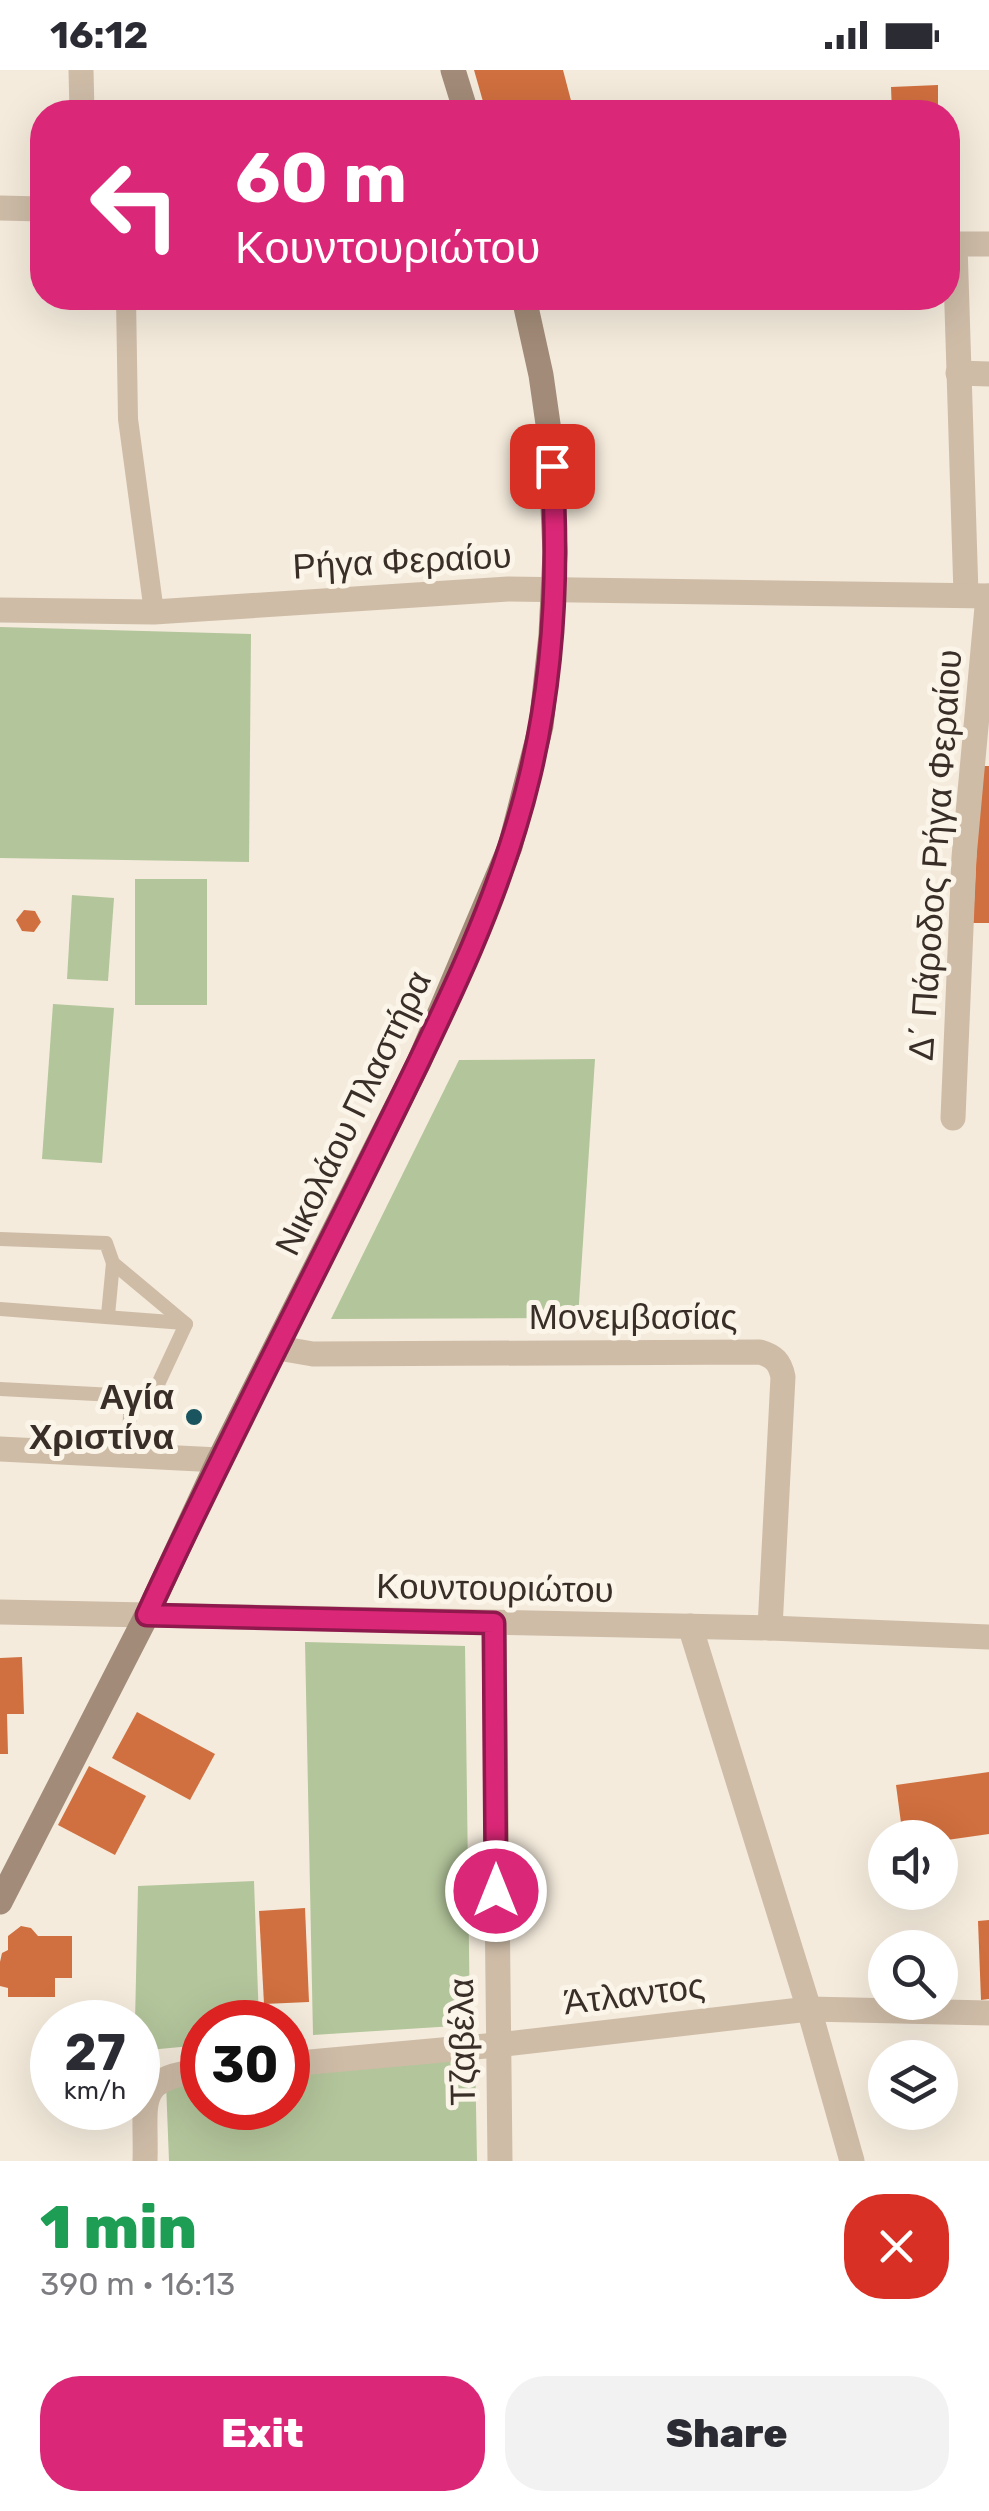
<!DOCTYPE html>
<meta charset="utf-8">
<style>
:root{--surface:#fff;--page:#f2f2f3;--text:#2b2b33;--muted:#7c7c81;--accent:#db2777}
body{margin:0;font-family:Rubik,sans-serif;background:var(--page);color:var(--text);height:100vh;display:flex;flex-direction:column;font-size:38px;white-space:nowrap}
*{box-sizing:border-box;margin:0}
p{font-size:32px;color:var(--muted)}
.icon{flex:none;width:55px;height:55px;fill:none;stroke:currentColor;stroke-width:2;stroke-linecap:round;stroke-linejoin:round}
.map{position:relative;height:2091px;overflow:hidden}
.drawer{display:flex;flex-direction:column;background:var(--surface);flex:1}
.drawer>*{flex:none}
.guide{position:absolute;left:30px;top:30px;width:930px;height:210px;border-radius:40px;box-shadow:0 10px 40px #0002;background:#db2777;color:#fff;overflow:hidden}
.tools{position:absolute;left:868px;top:1750px;display:grid;gap:20px}
.tools a{display:grid;place-items:center;width:90px;height:90px;border-radius:50%;background:var(--surface);box-shadow:0 10px 40px #0002;font-size:50px}
.speed{position:absolute;left:30px;top:1930px;display:flex;gap:20px;font-size:50px;font-weight:700;text-align:center}
.speed>*{display:grid;place-content:center;width:130px;height:130px;border-radius:50%;background:var(--surface);box-shadow:0 10px 40px #0002;line-height:1}
.speed small{font-size:25px;font-weight:400}
.speed .limit{border:15px solid #d22;background:#fff;color:#111}
.pin{position:absolute;display:grid;place-items:center;width:85px;height:85px;color:#fff;margin:-42px;border-radius:20px;box-shadow:0 5px 15px #0006}
.me{position:absolute;width:110px;margin:-55px;rotate:0deg;stroke-linejoin:round;filter:drop-shadow(0 0 8px #0008)}
.turn{display:flex;align-items:center;gap:35px;height:210px;padding:0 40px;font-size:45px}
.turn .icon{width:130px;height:130px;stroke-width:2.5}
.turn b{display:block;font-size:70px;line-height:85px}
.round{display:grid;place-items:center;flex:none;width:105px;height:105px;border-radius:40px;background:var(--page)}
.headline{display:flex;align-items:center;justify-content:space-between;height:170px;padding:0 40px}
h1{font-size:60px;font-weight:800;line-height:75px;color:#1e9e55}
.button{display:flex;gap:20px;margin-top:auto;padding:20px 40px}
.button a{flex:1;height:115px;border-radius:40px;background:var(--accent);color:#fff;font-size:40px;font-weight:800;line-height:115px;text-align:center}
.button a+a{background:var(--page);color:var(--text)}
.status{display:flex;justify-content:space-between;align-items:center;height:70px;padding:0 50px;background:var(--surface);direction:ltr}
.status svg{height:28px;fill:currentColor}
.map>svg:first-child{display:block}
.green{fill:#b3c59b}
.building{fill:#d06f3f}
.lines{fill:none;stroke-linecap:round;stroke-linejoin:round}
.service{stroke:#cebca7;stroke-width:14}
.pedestrian{stroke:#cebca7;stroke-width:20}
.minor{stroke:#cebca7;stroke-width:25}
.tertiary{stroke:#cebca7;stroke-width:25}
.secondary{stroke:#a28b78;stroke-width:25}
.route-casing{stroke:#8e194d;stroke-width:25}
.route{stroke:#db2777;stroke-width:18}
.poi-dot{fill:#1a545f;stroke:#fbf5e9;stroke-width:4}
.labels{text-anchor:middle;stroke-width:10;stroke-linejoin:round;paint-order:stroke}
.street-label{font-size:35px;fill:#392f28;stroke:#fbf5e9}
.poi-label{font-size:35px;font-weight:bold;fill:#392f28;stroke:#fbf5e9;text-anchor:end}
</style>
<div class="status"><b>16:12</b><svg viewBox="0 0 49 12"><path d="M0 12V9h3v3zM5 12V6h3v6zM10 12V3h3v9zM15 12V0h3v12zM26 1h20v11H26zM47 4h2v5h-2z"/></svg></div>
<div class="map">
<svg width="989" height="2091" viewBox="0 0 989 2091">
<rect width="100%" height="100%" fill="#f4ebdc"/>
<g class="green">
<polygon points="0,557 251,564 249,792 0,788"/>
<rect x="135" y="809" width="72" height="126"/>
<polygon points="72,825 114,828 108,911 67,909"/>
<polygon points="53,934 114,938 102,1093 42,1089"/>
<polygon points="595,989 578,1248 331,1249 459,990"/>
<polygon points="305,1572 465,1576 470,1955 313,1965"/>
<polygon points="254,1811 259,1952 202,1952 202,1975 138,1981 138,1952 135,1952 138,1816"/>
<polygon points="475,1981 477,2091 169,2091 166,2013 202,2009 202,2038 288,2038 288,2000"/>
</g>
<g class="building">
<polygon points="474,0 563,0 574,42 486,42"/>
<polygon points="938,15 938,42 892,42 891,17"/>
<polygon points="981,696 989,696 989,853 973,853"/>
<polygon points="24,840 35,841 41,852 34,862 22,861 16,850"/>
<polygon points="22,1587 24,1644 7,1644 8,1684 0,1684 0,1588"/>
<polygon points="137,1642 215,1684 190,1730 112,1688"/>
<polygon points="89,1696 146,1726 115,1785 58,1755"/>
<polygon points="989,1702 989,1764 940,1771 940,1768 903,1768 896,1715"/>
<polygon points="305,1838 309,1932 264,1934 259,1841"/>
<polygon points="989,1850 989,1929 981,1930 978,1851"/>
<polygon points="21,1856 31,1858 38,1866 72,1866 72,1908 55,1908 55,1927 8,1927 8,1918 0,1916 0,1892 2,1883 8,1880 8,1866"/>
</g>
<g class="lines">
<g class="service">
<polyline points="0,1169 106,1173 113,1193 186,1254"/>
<polyline points="0,1239 184,1253"/>
<polyline points="108,1245 113,1193"/>
<polyline points="0,1319 152,1327 186,1254"/>
<polyline points="128,1384 131,1326"/>
</g>
<polyline class="pedestrian" points="126,228 128,349 154,542"/>
<g class="minor">
<polyline points="81,0 82,42"/>
<polyline points="0,138 42,139"/>
<polyline points="948,174 989,174"/>
<polyline points="955,174 966,524"/>
<polyline points="958,303 989,304"/>
<polyline points="953,1048 964,787 988,526"/>
<path d="M278 1278 313 1284 760 1282C774 1286 780 1292 783 1307L770 1558"/>
<polyline points="0,1379 219,1390"/>
<polyline points="147,1545 770,1558 989,1567"/>
<polyline points="494,1553 500,2091"/>
<polyline points="690,1556 809,1939 852,2091"/>
<polyline points="288,1994 497,1975 809,1939 989,1943"/>
<path d="M145 2091C147 2032 132 2008 202 2001"/>
</g>
<g class="tertiary">
<polyline points="0,540 154,542 508,519 989,526"/>
<polyline points="0,1542 147,1545"/>
</g>
<g class="secondary">
<polyline points="453,0 466,42"/>
<polyline points="0,1832 147,1545 219,1390 419,992 510,777 541,656 551,565 555,483 550,368 541,305 524,228"/>
</g>
</g>
<g class="lines">
<g class="route-casing">
<path id="route" d="M496 1821 494 1553 147 1545C221 1384 303 1228 381 1069 438 953 500 832 530 705 554 604 559 499 552 396"/>
</g>
<use href="#route" class="route"/>
</g>
<circle class="poi-dot" cx="194" cy="1347" r="10"/>
<g class="labels">
<g class="street-label">
<text transform="translate(402 491) rotate(-3)" y="12">Ρήγα Φεραίου</text>
<text transform="translate(935 785) rotate(-86)" y="12">Δ΄ Πάροδος Ρήγα Φεραίου</text>
<text transform="translate(353 1043) rotate(-64)" y="12">Νικολάου Πλαστήρα</text>
<text x="633" y="1259">Μονεμβασίας</text>
<text transform="translate(495 1518) rotate(1)" y="12">Κουντουριώτου</text>
<text transform="translate(634 1924) rotate(-7)" y="12">Άτλαντος</text>
<text transform="translate(462 1972) rotate(-91)" y="12">Τζαβέλα</text>
</g>
<g class="poi-label">
<text x="174" y="1339">Αγία<tspan x="174" dy="40">Χριστίνα</tspan></text>
</g>
</g>
</svg>
<div class="tools">
<a><svg class="icon" aria-label="sound" viewBox="0 0 24 24"><path d="M4 9h4l5-4v14l-5-4H4zM17 9q2 3 0 6"/></svg></a>
<a><svg class="icon" aria-label="search" viewBox="0 0 24 24"><circle cx="10" cy="10" r="6"/><path d="M15 15l6 6"/></svg></a>
<a><svg class="icon" aria-label="layers" viewBox="0 0 24 24"><path d="M12 4l9 5-9 5-9-5zM3 14l9 5 9-5"/></svg></a>
</div>
<div class="speed"><div>27<small>km/h</small></div><div class="limit">30</div></div>
<div class="pin" style="left:552px;top:396px;background:#d93025"><svg class="icon" aria-label="arrive" viewBox="0 0 24 24"><path d="M6 21V4h12l-3 4 3 4H6"/></svg></div>
<svg class="me" style="left:496px;top:1821px" viewBox="-20 -20 40 40"><circle r="17" fill="#db2777" stroke="#fff" stroke-width="3"/><path d="M0-11L8 9 0 5-8 9z" fill="#fff"/></svg>
<div class="guide">
<div class="turn"><svg class="icon" aria-label="left" viewBox="0 0 24 24"><path d="M17 20v-9H6M10 6l-5 5 5 5"/></svg><div><b>60 m</b>Κουντουριώτου</div></div>
</div>
</div>
<section class="drawer">
<div class="headline"><div><h1>1 min</h1><p>390 m · 16:13</p></div><a class="round" style="background:#d93025;color:#fff"><svg class="icon" aria-label="close" viewBox="0 0 24 24"><path d="M6 6l12 12M18 6L6 18"/></svg></a></div>
<div class="button"><a>Exit</a><a>Share</a></div>
</section>
